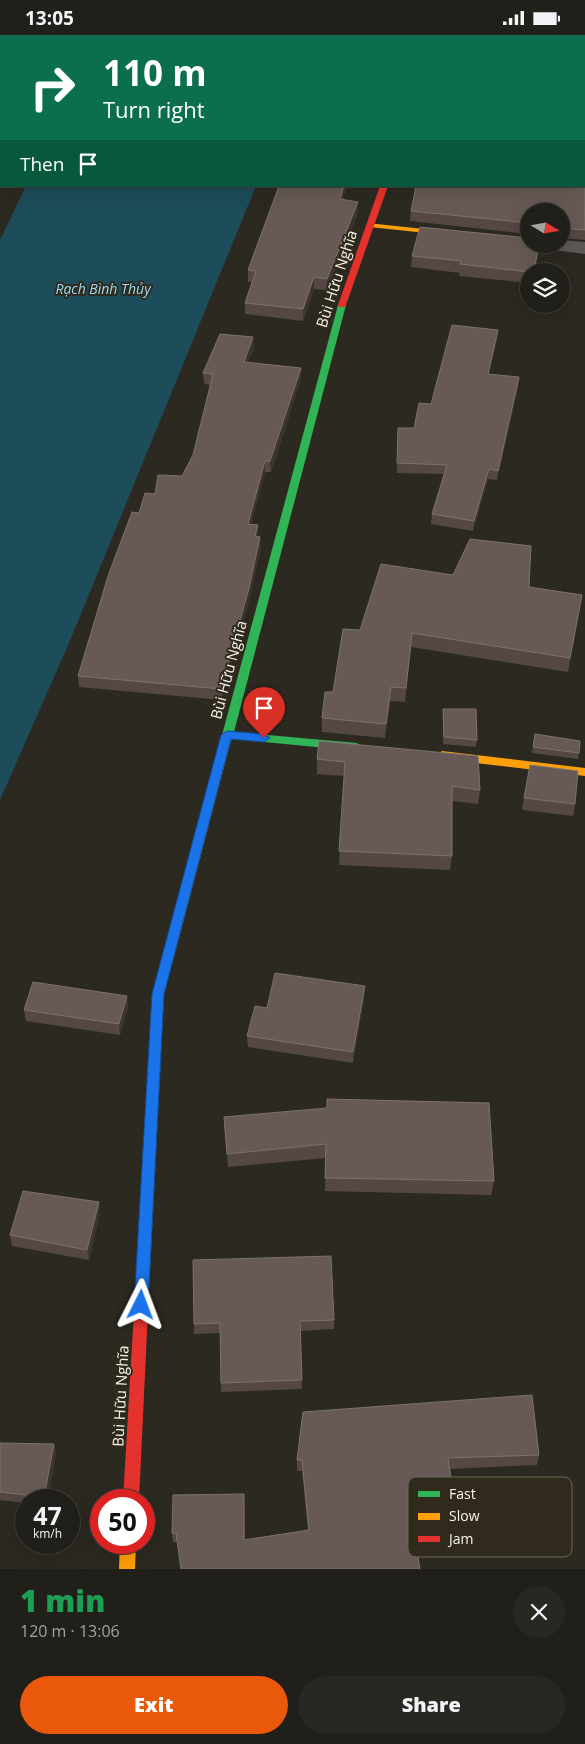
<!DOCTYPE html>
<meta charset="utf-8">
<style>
:root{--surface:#211f19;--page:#292722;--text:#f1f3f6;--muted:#a2a2a2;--line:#3e3d38;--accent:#ea580c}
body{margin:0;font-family:"Open Sans",sans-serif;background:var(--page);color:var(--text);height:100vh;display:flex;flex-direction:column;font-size:19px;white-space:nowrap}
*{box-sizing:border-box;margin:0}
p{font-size:16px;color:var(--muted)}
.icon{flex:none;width:28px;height:28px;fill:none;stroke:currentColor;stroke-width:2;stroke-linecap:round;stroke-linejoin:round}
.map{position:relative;height:1534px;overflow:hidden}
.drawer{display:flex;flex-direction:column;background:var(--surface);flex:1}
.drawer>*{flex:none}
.banner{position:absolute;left:0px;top:0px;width:585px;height:152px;box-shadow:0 5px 20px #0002,0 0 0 1px var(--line);background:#0b6e4f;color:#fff;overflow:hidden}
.needle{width:32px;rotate:101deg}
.controls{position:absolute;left:520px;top:168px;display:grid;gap:10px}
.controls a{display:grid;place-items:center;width:50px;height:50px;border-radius:50%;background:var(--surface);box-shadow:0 5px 20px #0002,0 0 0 1px var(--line);font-size:25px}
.speed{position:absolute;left:15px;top:1454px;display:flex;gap:10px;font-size:25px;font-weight:700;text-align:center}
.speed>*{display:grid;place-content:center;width:65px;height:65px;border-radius:50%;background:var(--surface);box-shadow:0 5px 20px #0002,0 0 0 1px var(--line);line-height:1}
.speed small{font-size:12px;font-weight:400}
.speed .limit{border:8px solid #d22;background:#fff;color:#111}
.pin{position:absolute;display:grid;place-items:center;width:42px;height:42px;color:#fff;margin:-51px -21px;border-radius:50% 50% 50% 0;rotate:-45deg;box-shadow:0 0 5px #0007}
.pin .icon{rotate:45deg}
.me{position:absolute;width:55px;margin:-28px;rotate:3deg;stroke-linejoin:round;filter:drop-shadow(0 0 4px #0008)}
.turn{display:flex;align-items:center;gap:18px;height:105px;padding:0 20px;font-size:22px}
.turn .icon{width:65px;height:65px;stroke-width:2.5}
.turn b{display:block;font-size:35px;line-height:42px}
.then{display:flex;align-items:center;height:48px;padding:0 20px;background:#0003;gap:10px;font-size:19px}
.round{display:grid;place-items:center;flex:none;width:52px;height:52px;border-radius:26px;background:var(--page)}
.head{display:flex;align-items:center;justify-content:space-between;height:85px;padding:0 20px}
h1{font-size:30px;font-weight:800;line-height:38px;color:#1e9e55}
.button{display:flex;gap:10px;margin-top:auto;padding:10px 20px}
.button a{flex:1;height:58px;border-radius:30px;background:var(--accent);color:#fff;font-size:20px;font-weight:800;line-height:58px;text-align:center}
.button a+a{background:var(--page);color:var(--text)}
.status{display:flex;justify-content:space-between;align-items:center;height:35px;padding:0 25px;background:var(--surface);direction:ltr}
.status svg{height:14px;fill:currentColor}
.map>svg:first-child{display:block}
.water{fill:#1d4c5a}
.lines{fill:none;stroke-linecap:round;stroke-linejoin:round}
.street{fill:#5c5957;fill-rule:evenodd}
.fast{fill:#30b455;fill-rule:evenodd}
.slow{fill:#ff9f0a;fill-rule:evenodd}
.jam{fill:#e5322d;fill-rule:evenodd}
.wall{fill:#554844}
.shaded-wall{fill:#3d342e}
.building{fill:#675a56;stroke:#7d726d}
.route{fill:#1a73e8;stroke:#114b97}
.labels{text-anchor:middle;stroke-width:4;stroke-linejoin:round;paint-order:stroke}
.far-water-label{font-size:14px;font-style:italic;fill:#96ddf4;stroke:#302a1d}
.street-label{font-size:15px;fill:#f7f3eb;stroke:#302a1d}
.key{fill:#302a1d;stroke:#6c665b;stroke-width:1}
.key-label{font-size:14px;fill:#f7f3eb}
</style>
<div class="status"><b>13:05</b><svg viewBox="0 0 49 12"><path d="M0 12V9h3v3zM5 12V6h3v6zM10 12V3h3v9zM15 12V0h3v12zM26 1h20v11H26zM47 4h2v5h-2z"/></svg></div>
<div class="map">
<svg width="585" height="1534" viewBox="0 0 585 1534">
<rect width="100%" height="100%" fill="#2c2921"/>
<g class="water">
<polygon points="100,0 311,0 100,1"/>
<polygon points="26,151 256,151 72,601 0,765 0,205"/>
</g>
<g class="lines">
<polygon class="street" points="561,205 585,207 585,219 538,213 535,209 561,209"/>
<g class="fast">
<polygon points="342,267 346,270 234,697 357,708 362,712 357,716 232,704 229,712 225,713 220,709 222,700 338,270"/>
<polygon points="172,902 176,904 178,907 164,959 148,1276 146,1281 141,1283 136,1281 134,1276 152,959 166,907 168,904"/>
</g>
<g class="slow">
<polygon points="367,188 529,205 529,209 532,209 529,209 370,192 367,192"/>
<polygon points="225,705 230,709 178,907 176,910 168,910 166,907 220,709"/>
<polygon points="442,716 585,733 585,741 442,724 437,720"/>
<polygon points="120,1508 136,1508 135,1534 119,1534"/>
</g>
<g class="jam">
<polygon points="380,151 388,151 346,270 345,272 339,272 338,270"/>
<polygon points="141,1269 146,1271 148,1276 139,1465 123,1465 134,1276 136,1271"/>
</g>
</g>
<g class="wall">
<polygon points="369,0 415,0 414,1 384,1"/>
<polygon points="585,13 585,205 561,203 561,176 529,176 529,199 410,186 411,176"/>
<polygon points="343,165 358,167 358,178 327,255 314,254 303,286 245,279 245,268 252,247 248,247 248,235"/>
<polygon points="539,215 535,236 529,236 529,248 459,241 460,238 411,232 412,221"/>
<polygon points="253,302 254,313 248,327 301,344 271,437 265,437 251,489 258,502 261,513 249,565 222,665 79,652 78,641 139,478 155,459 182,441 193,420 211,350 204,349 203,338"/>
<polygon points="497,304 489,339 518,352 497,445 488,444 473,496 431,489 432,479 444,439 397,438 398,393 414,393 431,369"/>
<polygon points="529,552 582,560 568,637 411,612 405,667 390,666 385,703 322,697 322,683 360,595"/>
<polygon points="443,674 477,705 476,712 443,709"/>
<polygon points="535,699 579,718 578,724 532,718"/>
<polygon points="319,706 480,755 478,769 452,766 452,821 450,835 339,830 344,741 317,739 317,724"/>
<polygon points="524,763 575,769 573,781 522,775"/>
<polygon points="127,961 128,972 120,1000 26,986 24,975"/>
<polygon points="364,962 353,1028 248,1012 247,1001 267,973"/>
<polygon points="224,1082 494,1146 491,1160 325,1156 326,1123 228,1132"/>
<polygon points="100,1178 89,1225 12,1211 10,1200"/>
<polygon points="193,1225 334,1285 334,1294 300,1296 302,1354 221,1357 220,1298 194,1299 194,1289"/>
<polygon points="0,1408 54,1409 56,1418 48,1465 26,1465 26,1468 0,1465"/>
<polygon points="539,1420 537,1430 450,1434 457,1483 455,1493 414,1497 420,1534 173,1507 172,1498 244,1459 245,1505 308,1495 302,1436 297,1436 297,1425"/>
</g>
<g class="shaded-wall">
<rect x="584" y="1" width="1" height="9"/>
<polygon points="344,151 348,151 339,176 340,164"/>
<polygon points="358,167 358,178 327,255 327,244"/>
<polygon points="539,209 539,215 535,236 534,236"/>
<polygon points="314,242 314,254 303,286 303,274"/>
<polygon points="498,295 497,304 487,348 488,339"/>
<polygon points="253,302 254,313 244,338 244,327"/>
<polygon points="301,333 301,344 271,437 270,426"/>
<polygon points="519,342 518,352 497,445 498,436"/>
<polygon points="265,426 265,437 248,500 248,489"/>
<polygon points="489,434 488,444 473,496 474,486"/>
<polygon points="258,490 258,501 255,512 255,501"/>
<polygon points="260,502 261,513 249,565 222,665 221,654"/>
<polygon points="582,560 580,574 568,637 570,623"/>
<polygon points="412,598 411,612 405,667 406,653"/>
<polygon points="391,652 390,666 385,703 386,689"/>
<polygon points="365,951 364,962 353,1028 353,1017"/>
<polygon points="127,961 128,972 120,1000 119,989"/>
<polygon points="99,1167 100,1178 89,1225 87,1215"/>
<polygon points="54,1409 56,1418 48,1465 45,1465 44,1462"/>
</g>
<g class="building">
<polygon points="0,0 30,0 29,1 1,1 1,96 0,96"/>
<polygon points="463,0 585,0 585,1 462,1"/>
<polygon points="584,11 585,13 585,195 562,193 561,194 561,176 529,176 529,188 411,176 416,151 584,151"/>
<polygon points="279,151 344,151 340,164 358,167 327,244 314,242 303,274 245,268 256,236 248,235"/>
<polygon points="420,192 529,203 529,209 539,209 534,236 529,237 460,229 461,226 412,221"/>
<polygon points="452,290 498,295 488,339 519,342 498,436 489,434 474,486 432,479 447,430 397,428 398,393 414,393 419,368 431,369"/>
<polygon points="220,299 253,302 244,327 301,333 270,426 265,426 248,489 258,490 255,501 260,502 249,553 221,654 78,641 108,541 132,477 139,478 145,458 155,459 158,440 182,441 193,420 213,339 203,338"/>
<polygon points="470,504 531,511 529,552 582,560 570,623 412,598 406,653 391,652 386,689 322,683 325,657 333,657 343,594 360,595 381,529 453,540"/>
<polygon points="443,674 476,674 477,705 444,702"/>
<polygon points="535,699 580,706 579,718 533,712"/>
<polygon points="319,706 478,721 480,755 452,751 452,821 339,816 345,727 317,724"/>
<polygon points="530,730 578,736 575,769 524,763"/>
<polygon points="275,938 365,951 353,1017 247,1001 255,971 267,973"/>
<polygon points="33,947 127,961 119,989 24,975"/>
<polygon points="327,1064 489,1068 494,1146 325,1143 326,1109 227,1119 224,1082 327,1073"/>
<polygon points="23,1156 99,1167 87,1215 10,1200"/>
<polygon points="331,1221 334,1285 300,1286 302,1345 221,1348 220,1288 194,1289 193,1225"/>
<polygon points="532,1360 539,1420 448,1423 457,1483 412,1488 420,1534 181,1534 176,1498 172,1498 173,1460 244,1459 244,1505 309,1495 302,1425 297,1425 303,1377"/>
<polygon points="0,1408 54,1409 44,1462 0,1457"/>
</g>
<polygon class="route" points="227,696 264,699 270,703 264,707 231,704 164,959 148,1270 146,1275 141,1277 136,1275 134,1270 152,959 221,700"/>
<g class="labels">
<g class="far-water-label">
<text x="103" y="259">Rạch Bình Thủy</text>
</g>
<g class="street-label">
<text transform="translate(337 244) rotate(-72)" y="5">Bùi Hữu Nghĩa</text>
<text transform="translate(229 635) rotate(-75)" y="5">Bùi Hữu Nghĩa</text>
<text transform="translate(121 1361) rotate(-87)" y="5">Bùi Hữu Nghĩa</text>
</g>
</g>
<rect x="408" y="1442" width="164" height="80" rx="8" class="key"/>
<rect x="418" y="1456" width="22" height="6" fill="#30b455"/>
<rect x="418" y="1478" width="22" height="7" fill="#ff9f0a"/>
<rect x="418" y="1501" width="22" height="6" fill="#e5322d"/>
<g class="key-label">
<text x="449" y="1464">Fast</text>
<text x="449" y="1486">Slow</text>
<text x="449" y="1509">Jam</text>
</g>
</svg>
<div class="controls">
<a><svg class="needle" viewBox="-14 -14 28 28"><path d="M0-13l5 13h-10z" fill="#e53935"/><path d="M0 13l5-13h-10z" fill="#a2a2a2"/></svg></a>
<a><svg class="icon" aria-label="layers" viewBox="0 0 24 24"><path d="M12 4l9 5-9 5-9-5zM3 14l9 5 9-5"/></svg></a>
</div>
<div class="speed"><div>47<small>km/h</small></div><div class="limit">50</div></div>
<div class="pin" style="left:264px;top:703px;background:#d93025"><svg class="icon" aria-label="arrive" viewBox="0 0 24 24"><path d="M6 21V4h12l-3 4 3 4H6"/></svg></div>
<svg class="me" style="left:141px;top:1270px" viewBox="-20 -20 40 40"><path d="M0-17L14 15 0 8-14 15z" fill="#1a73e8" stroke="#fff" stroke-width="4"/></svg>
<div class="banner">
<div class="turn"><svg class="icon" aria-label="right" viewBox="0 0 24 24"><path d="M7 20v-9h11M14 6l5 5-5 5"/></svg><div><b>110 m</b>Turn right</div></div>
<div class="then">Then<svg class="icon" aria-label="arrive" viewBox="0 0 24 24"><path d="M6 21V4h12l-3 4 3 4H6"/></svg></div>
</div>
</div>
<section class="drawer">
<div class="head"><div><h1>1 min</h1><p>120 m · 13:06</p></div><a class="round"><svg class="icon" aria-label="close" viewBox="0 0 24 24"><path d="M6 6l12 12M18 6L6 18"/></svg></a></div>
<div class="button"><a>Exit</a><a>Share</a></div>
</section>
